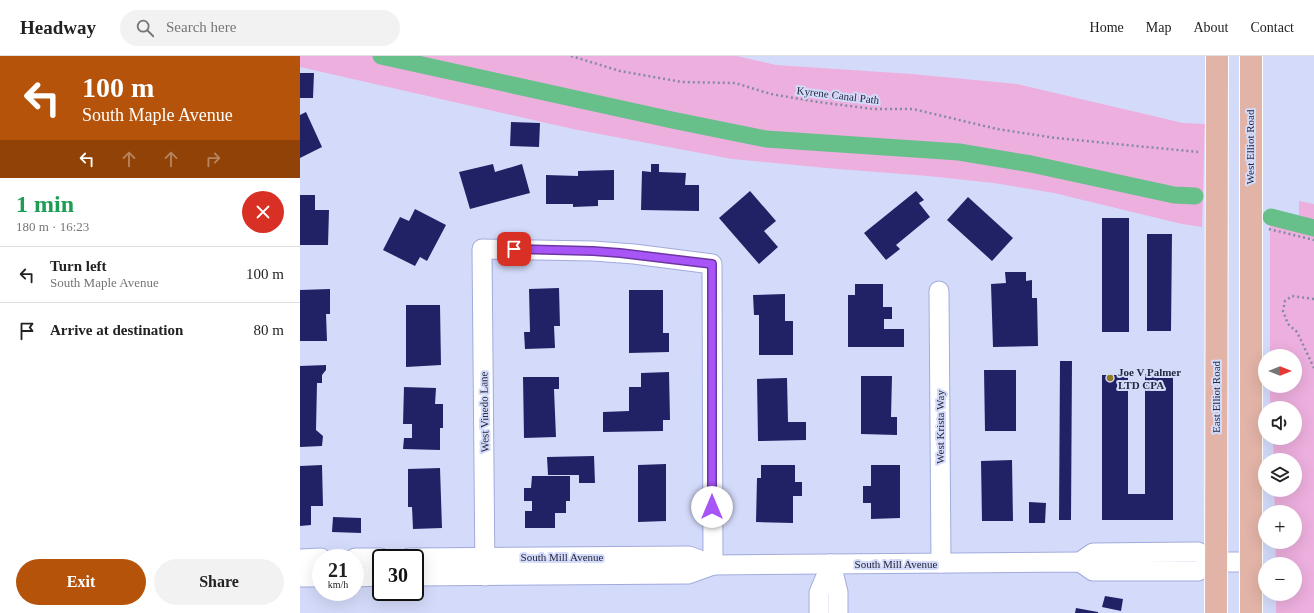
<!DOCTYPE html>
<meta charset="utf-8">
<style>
:root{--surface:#fff;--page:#f2f2f2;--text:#222;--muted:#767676;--line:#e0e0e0;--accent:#b45309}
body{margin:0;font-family:Georgia,serif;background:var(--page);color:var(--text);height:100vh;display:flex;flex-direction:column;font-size:15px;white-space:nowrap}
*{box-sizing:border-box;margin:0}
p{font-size:13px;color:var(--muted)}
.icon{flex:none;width:22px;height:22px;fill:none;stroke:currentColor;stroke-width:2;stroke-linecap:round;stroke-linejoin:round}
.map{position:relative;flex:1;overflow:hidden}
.sheet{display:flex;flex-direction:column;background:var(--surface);width:300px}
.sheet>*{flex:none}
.top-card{background:#b45309;color:#fff;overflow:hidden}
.needle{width:26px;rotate:90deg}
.controls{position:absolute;left:958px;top:293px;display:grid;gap:8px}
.controls a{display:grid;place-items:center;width:44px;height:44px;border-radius:50%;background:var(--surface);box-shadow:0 4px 16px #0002;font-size:20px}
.speed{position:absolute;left:12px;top:493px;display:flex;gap:8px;font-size:20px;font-weight:700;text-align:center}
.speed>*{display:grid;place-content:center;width:52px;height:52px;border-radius:50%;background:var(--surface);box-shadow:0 4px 16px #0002;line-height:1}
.speed small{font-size:10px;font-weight:400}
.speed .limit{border:2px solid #111;border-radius:6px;background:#fff;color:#111}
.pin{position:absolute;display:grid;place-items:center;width:34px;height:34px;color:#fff;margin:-17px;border-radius:8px;box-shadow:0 2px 6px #0006}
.me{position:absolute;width:44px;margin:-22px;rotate:0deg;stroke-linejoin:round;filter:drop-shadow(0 0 3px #0008)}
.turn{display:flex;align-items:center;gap:14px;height:84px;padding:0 16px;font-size:18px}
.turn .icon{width:52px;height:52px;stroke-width:2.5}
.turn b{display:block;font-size:28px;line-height:34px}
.lanes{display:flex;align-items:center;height:38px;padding:0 16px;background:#0003;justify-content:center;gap:20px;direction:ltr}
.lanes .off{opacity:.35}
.round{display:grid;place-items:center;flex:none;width:42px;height:42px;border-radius:21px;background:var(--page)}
.overview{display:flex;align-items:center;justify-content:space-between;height:68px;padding:0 16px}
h1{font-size:24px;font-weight:600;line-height:30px;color:#1e9e55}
.button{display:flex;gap:8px;margin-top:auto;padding:8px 16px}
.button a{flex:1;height:46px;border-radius:24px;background:var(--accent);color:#fff;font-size:16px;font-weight:600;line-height:46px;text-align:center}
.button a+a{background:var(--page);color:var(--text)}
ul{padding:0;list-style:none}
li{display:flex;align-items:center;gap:12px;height:56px;padding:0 16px;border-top:1px solid var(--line)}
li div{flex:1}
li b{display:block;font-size:15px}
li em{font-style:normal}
header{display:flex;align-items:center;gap:24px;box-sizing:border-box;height:56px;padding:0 20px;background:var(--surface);border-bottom:1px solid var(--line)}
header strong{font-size:19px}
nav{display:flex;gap:22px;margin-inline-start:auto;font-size:14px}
.search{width:280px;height:36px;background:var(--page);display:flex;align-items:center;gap:10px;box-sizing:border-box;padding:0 14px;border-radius:22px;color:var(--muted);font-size:15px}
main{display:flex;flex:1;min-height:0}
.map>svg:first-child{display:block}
.green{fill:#edafde}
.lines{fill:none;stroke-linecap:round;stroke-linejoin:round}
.canal{stroke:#67bf8a;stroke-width:17}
.building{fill:#202265}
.minor-casing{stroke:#a1abdc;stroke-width:21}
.major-casing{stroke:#fff;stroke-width:24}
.path{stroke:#858aa4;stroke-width:2.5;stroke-dasharray:2 3;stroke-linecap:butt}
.minor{stroke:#fff;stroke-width:19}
.major{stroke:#e2b3a7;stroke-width:22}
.route-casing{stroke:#6d37a1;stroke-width:10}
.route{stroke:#a855f7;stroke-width:7}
.poi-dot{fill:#907b22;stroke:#d4dbfa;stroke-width:1.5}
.labels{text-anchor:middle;stroke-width:4;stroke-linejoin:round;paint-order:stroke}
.street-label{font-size:11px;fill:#25293c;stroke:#d4dbfa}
.poi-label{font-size:11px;font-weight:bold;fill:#25293c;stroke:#d4dbfa;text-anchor:start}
</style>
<header>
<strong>Headway</strong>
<div class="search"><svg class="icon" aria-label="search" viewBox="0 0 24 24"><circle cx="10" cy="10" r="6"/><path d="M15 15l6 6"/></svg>Search here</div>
<nav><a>Home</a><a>Map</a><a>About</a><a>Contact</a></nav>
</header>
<main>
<section class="sheet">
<div class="top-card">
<div class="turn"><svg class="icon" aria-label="left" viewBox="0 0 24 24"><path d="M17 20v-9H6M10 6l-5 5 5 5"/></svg><div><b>100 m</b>South Maple Avenue</div></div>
<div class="lanes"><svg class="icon" aria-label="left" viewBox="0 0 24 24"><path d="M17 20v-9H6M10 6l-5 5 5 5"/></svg><svg class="icon off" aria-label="ahead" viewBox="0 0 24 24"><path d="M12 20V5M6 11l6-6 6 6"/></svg><svg class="icon off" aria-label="ahead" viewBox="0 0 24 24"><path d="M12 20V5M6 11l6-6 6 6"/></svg><svg class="icon off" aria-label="right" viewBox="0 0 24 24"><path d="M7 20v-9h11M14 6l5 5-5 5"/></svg></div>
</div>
<div class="overview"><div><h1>1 min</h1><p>180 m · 16:23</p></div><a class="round" style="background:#d93025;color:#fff"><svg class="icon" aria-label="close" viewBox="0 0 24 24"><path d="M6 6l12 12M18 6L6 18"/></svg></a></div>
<ul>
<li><svg class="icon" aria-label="left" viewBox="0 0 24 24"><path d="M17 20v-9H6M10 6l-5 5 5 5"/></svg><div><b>Turn left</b><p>South Maple Avenue</p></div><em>100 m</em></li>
<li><svg class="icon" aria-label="arrive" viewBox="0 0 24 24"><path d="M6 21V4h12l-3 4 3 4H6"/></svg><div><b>Arrive at destination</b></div><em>80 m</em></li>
</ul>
<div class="button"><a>Exit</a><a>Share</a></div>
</section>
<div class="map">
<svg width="1014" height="557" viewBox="0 0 1014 557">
<rect width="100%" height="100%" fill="#d4dbfa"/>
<g class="green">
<polygon points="0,0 437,0 476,9 612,18 717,28 883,67 905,68 902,171 882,168 754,137 694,127 628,120 526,112 432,103 273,73 0,11"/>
<polygon points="999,145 1014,148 1014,557 976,557 976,538 995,538 995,508 976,508 975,486 995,486 995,456 975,456 974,434 995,434 995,404 974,404 973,382 995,382 995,352 972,352 970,344 970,330 995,330 995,300 970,300 970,167 999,173"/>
</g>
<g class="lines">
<g class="canal">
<polyline points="81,0 372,64 466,83 659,96 731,108 874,139 895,140"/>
<polyline points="971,161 1014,172"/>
</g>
</g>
<g class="building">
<polygon points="0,17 14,17 13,42 0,42"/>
<polygon points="6,56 22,91 0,102 0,59"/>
<polygon points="211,66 240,67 239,91 210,90"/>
<polygon points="193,108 195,116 222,108 230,137 170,153 159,116"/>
<polygon points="351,108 359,108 359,116 386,117 385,129 399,129 399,155 341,154 342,115 351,116"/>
<polygon points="314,114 314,144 298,144 298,150 273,151 273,148 246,148 246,119 278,120 278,115"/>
<polygon points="450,135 476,165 464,175 478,191 459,208 419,162"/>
<polygon points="616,135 624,144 619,147 630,161 596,189 600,193 586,204 564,177"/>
<polygon points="0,139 15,139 15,154 29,154 28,189 0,189"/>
<polygon points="668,141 713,182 692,205 647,164"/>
<polygon points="115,153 146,169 127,205 120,201 115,210 83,194 100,161 109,165"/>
<rect x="802" y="162" width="27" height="114"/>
<polygon points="847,178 872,178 871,275 847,275"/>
<polygon points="705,216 726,216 726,225 732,224 732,242 737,242 738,290 693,291 691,228 706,227"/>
<polygon points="555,228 583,228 583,251 592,251 592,263 584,263 584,273 604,273 604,291 548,291 548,239 555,239"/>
<polygon points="259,232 260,270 254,270 255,292 225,293 224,276 230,276 229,233"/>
<polygon points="30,233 30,258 26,258 27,285 0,285 0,234"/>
<polygon points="329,234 363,234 363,277 369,277 369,296 329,297"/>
<polygon points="485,238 485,265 493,265 493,299 459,299 459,259 454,259 453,239"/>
<polygon points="106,249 140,249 141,309 106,311"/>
<polygon points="760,305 772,305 771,464 759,464"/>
<polygon points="26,309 26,314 22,319 22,327 17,327 16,374 23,380 22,390 0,391 0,310"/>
<polygon points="684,314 716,314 716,375 685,375"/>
<polygon points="369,316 370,364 363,364 363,375 303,376 303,356 329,355 329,331 341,331 341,317"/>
<polygon points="845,318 873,318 873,464 802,464 802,319 828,319 828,438 845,438"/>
<polygon points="561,320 592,320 591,361 597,361 597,379 561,378"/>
<polygon points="223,321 259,321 259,333 254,333 256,381 224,382"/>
<polygon points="487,322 488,366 506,366 506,384 458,385 457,323"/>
<polygon points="104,331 136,332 135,348 143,348 143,372 140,372 140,394 103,393 104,382 112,382 112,368 103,368"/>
<polygon points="294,400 295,427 279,427 279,419 248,419 247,401"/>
<polygon points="712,404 713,465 682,465 681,405"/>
<polygon points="366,408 366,465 338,466 338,409"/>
<polygon points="22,409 23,450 11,450 11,469 0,470 0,410"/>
<polygon points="461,409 495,409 495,426 502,426 502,440 493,440 493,467 456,466 457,422 461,422"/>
<polygon points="571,409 600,409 600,462 571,463 571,447 563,447 563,430 571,430"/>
<polygon points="140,412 142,472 113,473 112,451 108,451 108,413"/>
<polygon points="232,420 270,420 270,445 266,445 266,457 255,457 255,472 225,472 225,455 232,455 232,445 224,445 224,432 231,432"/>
<polygon points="729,446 746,447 745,467 729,467"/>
<polygon points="33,461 61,462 61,477 32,476"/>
<polygon points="805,540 823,543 821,555 802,551"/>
<polygon points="776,552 798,556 798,557 775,557"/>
</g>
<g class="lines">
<g class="minor-casing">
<g id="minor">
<polyline points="639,235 641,507"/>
<polyline points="55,502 81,502"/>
<polyline points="109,502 389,500 413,509"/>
<polyline points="0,503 21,502"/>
<polyline points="780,506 793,497 894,496 898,496 916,506"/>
<polyline points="531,508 538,536 538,557"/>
<polyline points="115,520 388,518 413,509 780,506 793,515 898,515 916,506 951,506"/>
<polyline points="185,520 182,193 293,195 334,198 412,208 413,509"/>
<polyline points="0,521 21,521"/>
<polyline points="55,521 81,520"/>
<polyline points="519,557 519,537 531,508"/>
</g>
</g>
<g class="major-casing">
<g id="major">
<polyline points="916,557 917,0"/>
<polyline points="951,557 951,0"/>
</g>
</g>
<g class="path">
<polyline points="271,0 320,15 382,26 435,27 471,38 518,46 573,53 613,53 697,73 756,82 898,96"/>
<polyline points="969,173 1014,184"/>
<polyline points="1014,243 992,240 985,245 983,255 988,268 997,276 1014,312"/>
</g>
<use href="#minor" class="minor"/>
<use href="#major" class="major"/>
</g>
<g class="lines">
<g class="route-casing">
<polyline id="route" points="214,193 293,195 320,197 412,208 412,451"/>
</g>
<use href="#route" class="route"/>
</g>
<circle class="poi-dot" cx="810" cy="322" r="4"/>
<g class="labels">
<g class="street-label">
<text transform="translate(538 39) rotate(7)" y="4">Kyrene Canal Path</text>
<text transform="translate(950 91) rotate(-90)" y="4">West Elliot Road</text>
<text transform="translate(916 341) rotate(-90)" y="4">East Elliot Road</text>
<text transform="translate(184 356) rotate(-91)" y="4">West Vinedo Lane</text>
<text transform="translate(640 371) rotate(-90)" y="4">West Krista Way</text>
<text x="262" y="505">South Mill Avenue</text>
<text x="596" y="512">South Mill Avenue</text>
</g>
<g class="poi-label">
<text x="818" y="320">Joe V Palmer<tspan x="818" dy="13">LTD CPA</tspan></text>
</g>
</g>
</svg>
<div class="controls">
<a><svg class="needle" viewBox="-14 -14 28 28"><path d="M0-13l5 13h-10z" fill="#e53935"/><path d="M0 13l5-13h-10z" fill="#767676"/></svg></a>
<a><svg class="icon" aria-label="sound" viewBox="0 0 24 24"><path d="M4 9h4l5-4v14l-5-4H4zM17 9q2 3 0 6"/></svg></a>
<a><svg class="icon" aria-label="layers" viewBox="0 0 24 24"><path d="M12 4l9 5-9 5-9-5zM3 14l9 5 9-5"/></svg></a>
<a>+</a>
<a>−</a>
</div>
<div class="speed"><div>21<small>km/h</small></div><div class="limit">30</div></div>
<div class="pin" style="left:214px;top:193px;background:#d93025"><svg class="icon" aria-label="arrive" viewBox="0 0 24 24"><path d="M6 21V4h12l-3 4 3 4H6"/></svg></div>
<svg class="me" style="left:412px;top:451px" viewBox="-20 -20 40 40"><circle r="19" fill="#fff"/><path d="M0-13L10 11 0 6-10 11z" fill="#a855f7"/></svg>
</div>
</main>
